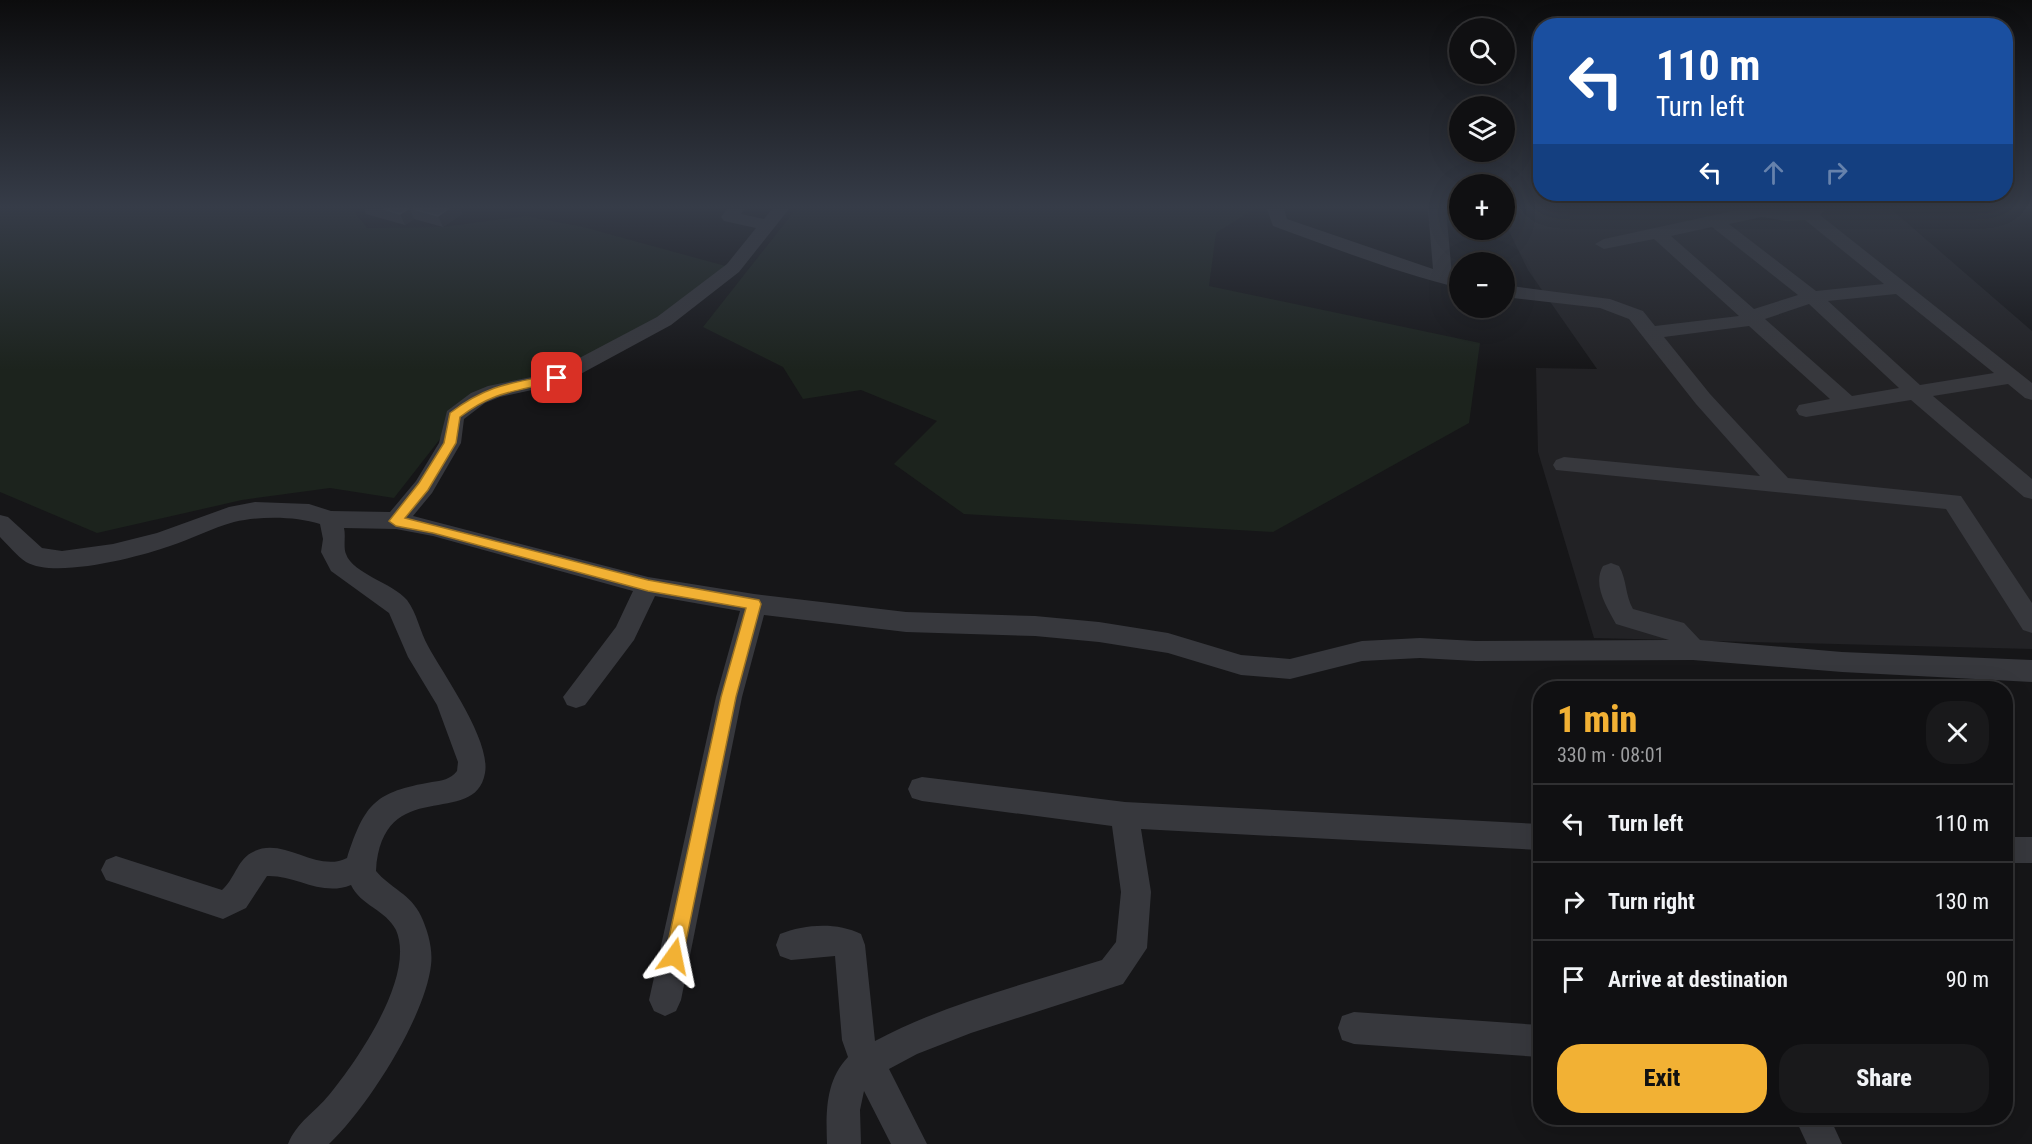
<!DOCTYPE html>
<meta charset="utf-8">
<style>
:root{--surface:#101012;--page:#19191b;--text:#f1f3f6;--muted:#9c9d9f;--line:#303032;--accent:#f2b134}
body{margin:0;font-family:"Roboto Condensed",sans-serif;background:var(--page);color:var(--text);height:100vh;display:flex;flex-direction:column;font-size:22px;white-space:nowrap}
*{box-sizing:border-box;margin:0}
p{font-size:20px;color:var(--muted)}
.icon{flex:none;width:33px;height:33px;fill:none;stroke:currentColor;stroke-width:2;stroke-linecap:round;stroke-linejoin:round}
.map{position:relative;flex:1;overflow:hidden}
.details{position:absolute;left:1533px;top:681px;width:480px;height:444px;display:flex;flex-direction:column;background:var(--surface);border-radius:24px;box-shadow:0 6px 24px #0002,0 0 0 2px var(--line)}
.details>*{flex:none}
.top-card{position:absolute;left:1533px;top:18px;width:480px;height:183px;border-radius:24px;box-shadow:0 6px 24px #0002,0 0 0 2px var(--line);background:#1a4fa0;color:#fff;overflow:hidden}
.buttons{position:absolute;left:1449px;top:18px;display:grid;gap:12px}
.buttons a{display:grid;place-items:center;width:66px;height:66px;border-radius:50%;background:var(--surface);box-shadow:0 6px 24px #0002,0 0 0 2px var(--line);font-size:30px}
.pin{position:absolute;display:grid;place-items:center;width:51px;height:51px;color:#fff;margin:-26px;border-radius:12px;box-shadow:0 3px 9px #0006}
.me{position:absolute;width:66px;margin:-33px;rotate:12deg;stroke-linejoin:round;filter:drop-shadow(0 0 4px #0008)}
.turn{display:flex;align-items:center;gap:21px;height:126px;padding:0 24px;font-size:27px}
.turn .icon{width:78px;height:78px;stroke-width:2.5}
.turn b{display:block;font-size:42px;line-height:51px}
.lanes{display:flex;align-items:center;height:57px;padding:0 24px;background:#0003;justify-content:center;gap:30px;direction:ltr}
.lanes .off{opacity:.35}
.round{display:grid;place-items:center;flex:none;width:63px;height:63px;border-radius:24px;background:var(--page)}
.summary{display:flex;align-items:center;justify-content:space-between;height:102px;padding:0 24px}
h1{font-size:36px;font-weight:800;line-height:45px;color:var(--accent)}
.action{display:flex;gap:12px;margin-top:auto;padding:12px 24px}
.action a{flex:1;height:69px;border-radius:24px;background:var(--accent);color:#111;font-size:24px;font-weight:800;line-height:69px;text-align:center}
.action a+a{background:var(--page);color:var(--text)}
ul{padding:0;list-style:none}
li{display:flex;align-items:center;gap:18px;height:78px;padding:0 24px;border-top:2px solid var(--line)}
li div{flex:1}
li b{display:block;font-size:22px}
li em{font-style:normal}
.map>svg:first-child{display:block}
.built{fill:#222225}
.green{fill:#1c231d}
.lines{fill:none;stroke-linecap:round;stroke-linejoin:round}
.minor{fill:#37383d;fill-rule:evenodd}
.wall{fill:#323236}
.shaded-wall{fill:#212124}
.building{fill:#3f3f44;stroke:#4f5156;stroke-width:1.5}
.route{fill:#f2b134;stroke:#9d7322;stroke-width:1.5}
</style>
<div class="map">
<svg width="2032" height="1144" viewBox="0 0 2032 1144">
<rect width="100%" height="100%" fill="#161618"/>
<polygon class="built" points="1505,209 1891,209 2032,331 2032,649 1594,638 1538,452 1536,368 1597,369 1528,270 1505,223"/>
<g class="green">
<polygon points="0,209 352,209 367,228 443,227 526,216 583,227 733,268 615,348 465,407 394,498 330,488 242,500 97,533 0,492"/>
<polygon points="796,209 1254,209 1216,233 1209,286 1480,343 1469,423 1273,532 964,514 894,464 937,421 861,390 803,399 783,367 703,327"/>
</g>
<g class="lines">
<g class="minor">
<path d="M727 209H744L741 214 764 219 772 209H789L739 272 671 325 564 383 500 397 485 403 464 419 461 443 432 493 413 516 648 577 754 594 906 612 1035 616 1099 622 1168 633 1241 655 1290 659 1362 641 1420 638 1476 641 1669 640 1616 624C1607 607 1592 585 1603 566L1611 563 1619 566C1627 580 1625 595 1633 609L1684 623 1700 640 1842 652 2032 660V682L1842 672 1693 660 1476 661 1420 658 1362 661 1290 679 1241 675 1168 653 1099 642 1035 636 906 632 764 615 742 697 681 1000 676 1011 665 1016 654 1011 649 1000 716 697 740 611 655 596 634 640 585 705 576 708 567 705 563 697 616 627 633 591 433 536 396 529 344 528C346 536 343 547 346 554 353 574 393 583 407 600 417 613 420 632 428 646 443 674 491 740 485 773 475 830 382 773 376 871 390 888 411 894 421 916 428 931 433 949 431 965 425 1018 367 1108 329 1144H288C296 1123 315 1112 329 1095 357 1061 416 976 396 930 386 910 360 905 351 885 321 897 297 875 267 876L246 908 223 919 106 880 101 870 106 860 116 856 222 890C234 880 237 861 251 853 282 834 316 874 347 858 365 803 375 792 432 782 441 781 451 779 457 771L458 762 437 705 408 657 389 613 331 571 321 552 323 539 320 524C295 516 260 516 234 522 212 528 191 539 170 546 139 557 55 579 26 562 17 556 8 545 0 537V515L8 517 42 548 62 551 113 544 157 533 229 507 255 502 309 504 331 511 390 512 416 481 439 443 447 411 471 393 488 386 551 373 657 317 727 264 756 228 724 221 721 217Z"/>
<path d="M1267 209H1284L1287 219 1433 269 1428 209H1446L1452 275 1460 277V288C1397 273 1334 248 1273 226Z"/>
<path d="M1742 209H1826L1820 215 2032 383V400L2025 398 2008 384 1933 396 2032 479V499L2024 497 1911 400 1806 417 1799 415 1796 410 1799 405 1830 399 1749 326 1664 337 1710 394 1788 478 1961 496 2032 603V633L2023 630 1946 509 1556 470 1553 465 1556 460 1564 457 1760 476 1696 404 1629 319 1600 308 1504 297V285L1610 299 1643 311 1655 326 1739 316 1654 239 1604 249 1595 244 1604 239ZM1762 217 1786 221 1805 220 1884 284 1816 291 1729 224ZM1712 227 1798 295 1754 309 1671 236ZM1896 294 1994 373 1920 385 1828 301ZM1809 304 1899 388 1852 396 1765 319Z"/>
<path d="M922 777 1125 802 1540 824V850L1141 829 1151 892 1147 948 1123 984 971 1033 917 1054 889 1069 927 1144H891L864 1091 860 1110 861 1144H827C826 1113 825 1081 848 1057L842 1040 835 956 791 960 780 956 776 945 780 934C805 924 837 922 861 934L865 945 875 1041C946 1003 1026 984 1102 960L1116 942 1121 892 1112 826 922 801 912 798 908 789 912 780Z"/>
<rect x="2006" y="837" width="26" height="26"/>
<polygon points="1354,1012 1540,1025 1540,1057 1354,1044 1342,1040 1338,1028 1342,1016"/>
<polygon points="1795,1118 1830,1118 1842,1144 1807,1144"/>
</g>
</g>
<polygon class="wall" points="364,209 460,209 462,214 443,227 414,219 405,225 366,214"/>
<g class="shaded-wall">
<polygon points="408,209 410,209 414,219 405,225 400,214"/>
<polygon points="448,209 460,209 462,214 443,227 438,216"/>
</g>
<g class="building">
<polygon points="383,209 408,209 400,214"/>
<polygon points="413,209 448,209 438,216"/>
</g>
<linearGradient id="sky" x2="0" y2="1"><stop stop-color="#0c0c0d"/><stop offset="0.56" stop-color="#363c48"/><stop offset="1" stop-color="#363c48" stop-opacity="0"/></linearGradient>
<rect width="2032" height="370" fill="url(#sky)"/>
<path class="route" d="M557 374 563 378 561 380C518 392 497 389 460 417L456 443 428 490 405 518 648 580 759 600 761 604 736 697 683 956 680 962 674 965 668 962 665 956 721 697 746 608 648 591 433 533 396 526 389 521 419 483 444 443 450 413C488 384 512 383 557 374Z"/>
</svg>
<div class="buttons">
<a><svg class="icon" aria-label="search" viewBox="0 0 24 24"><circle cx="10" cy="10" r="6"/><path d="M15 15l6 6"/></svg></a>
<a><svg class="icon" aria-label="layers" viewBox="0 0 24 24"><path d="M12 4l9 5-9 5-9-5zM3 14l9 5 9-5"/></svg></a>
<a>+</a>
<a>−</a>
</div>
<div class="pin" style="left:557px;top:378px;background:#d93025"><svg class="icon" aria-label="arrive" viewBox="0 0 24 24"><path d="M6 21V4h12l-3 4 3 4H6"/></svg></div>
<svg class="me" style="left:674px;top:956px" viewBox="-20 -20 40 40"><path d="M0-17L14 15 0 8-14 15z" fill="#f2b134" stroke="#fff" stroke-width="4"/></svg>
<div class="top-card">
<div class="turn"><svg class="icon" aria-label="left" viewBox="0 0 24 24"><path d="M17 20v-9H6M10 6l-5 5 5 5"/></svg><div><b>110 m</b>Turn left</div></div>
<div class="lanes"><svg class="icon" aria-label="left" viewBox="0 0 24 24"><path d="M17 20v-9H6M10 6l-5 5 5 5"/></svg><svg class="icon off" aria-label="ahead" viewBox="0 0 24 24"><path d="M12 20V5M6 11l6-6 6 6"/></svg><svg class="icon off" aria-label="right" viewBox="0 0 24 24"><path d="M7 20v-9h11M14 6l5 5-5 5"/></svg></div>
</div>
<section class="details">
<div class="summary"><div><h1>1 min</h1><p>330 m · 08:01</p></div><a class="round"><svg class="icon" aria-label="close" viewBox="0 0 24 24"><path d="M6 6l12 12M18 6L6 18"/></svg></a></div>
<ul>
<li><svg class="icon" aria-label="left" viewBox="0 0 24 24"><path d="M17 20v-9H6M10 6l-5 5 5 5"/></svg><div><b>Turn left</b></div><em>110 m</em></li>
<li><svg class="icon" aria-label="right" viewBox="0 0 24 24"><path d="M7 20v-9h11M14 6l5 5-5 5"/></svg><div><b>Turn right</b></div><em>130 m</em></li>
<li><svg class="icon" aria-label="arrive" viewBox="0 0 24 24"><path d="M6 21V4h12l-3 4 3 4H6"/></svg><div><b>Arrive at destination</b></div><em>90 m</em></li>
</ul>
<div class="action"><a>Exit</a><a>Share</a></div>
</section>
</div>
